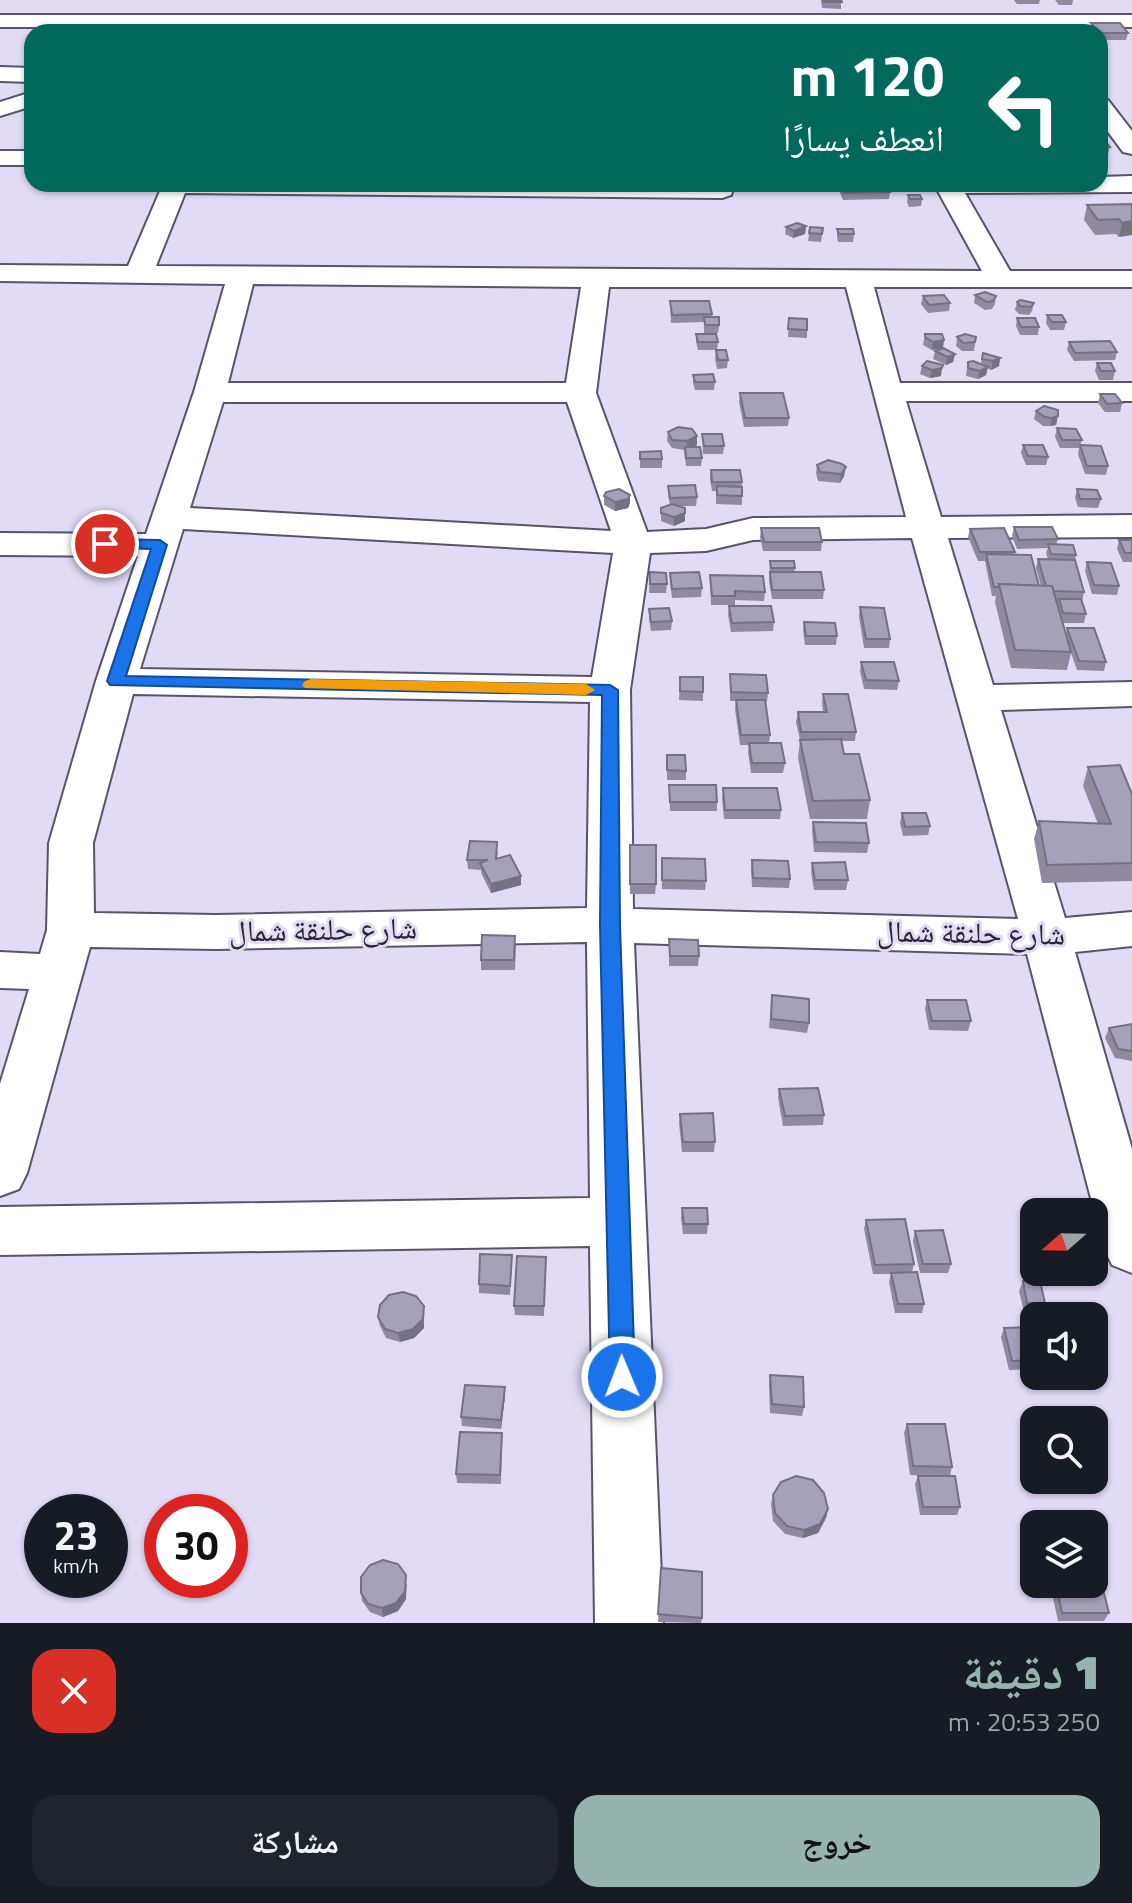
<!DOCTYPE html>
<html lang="ar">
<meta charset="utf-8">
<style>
:root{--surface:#171b24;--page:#20242c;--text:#f1f3f6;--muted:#9ea1a6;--accent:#96b4ae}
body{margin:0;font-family:"Titillium Web","Noto Naskh Arabic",sans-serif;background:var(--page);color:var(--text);direction:rtl;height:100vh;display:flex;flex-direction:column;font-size:30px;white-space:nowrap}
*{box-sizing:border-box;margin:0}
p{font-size:26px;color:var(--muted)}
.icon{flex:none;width:44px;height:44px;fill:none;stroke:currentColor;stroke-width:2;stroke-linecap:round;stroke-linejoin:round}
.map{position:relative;height:1623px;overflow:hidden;direction:ltr}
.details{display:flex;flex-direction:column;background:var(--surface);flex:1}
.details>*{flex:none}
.top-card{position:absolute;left:24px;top:24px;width:1084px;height:168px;border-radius:24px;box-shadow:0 2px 6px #0004;direction:rtl;background:#00695c;color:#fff;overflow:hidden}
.needle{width:52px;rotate:250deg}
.tools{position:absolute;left:1020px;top:1198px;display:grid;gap:16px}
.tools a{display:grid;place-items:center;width:88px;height:88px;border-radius:16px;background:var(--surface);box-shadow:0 2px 6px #0004;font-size:40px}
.speed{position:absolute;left:24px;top:1494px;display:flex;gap:16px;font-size:40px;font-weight:700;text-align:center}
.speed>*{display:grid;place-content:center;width:104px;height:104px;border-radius:50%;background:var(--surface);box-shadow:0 2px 6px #0004;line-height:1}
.speed small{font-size:20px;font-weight:400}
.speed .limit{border:12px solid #d22;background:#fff;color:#111}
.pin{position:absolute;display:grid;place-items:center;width:68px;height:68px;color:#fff;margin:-34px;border:4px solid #fff;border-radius:50%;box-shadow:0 2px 8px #0007}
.me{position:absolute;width:88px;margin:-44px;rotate:359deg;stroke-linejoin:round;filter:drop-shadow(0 0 6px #0008)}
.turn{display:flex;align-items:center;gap:28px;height:168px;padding:0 32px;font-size:36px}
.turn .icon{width:104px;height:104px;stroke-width:2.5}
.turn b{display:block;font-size:56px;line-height:68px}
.round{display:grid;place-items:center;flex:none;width:84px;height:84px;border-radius:24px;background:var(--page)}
.summary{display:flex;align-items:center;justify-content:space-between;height:136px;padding:0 32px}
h1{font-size:48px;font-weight:800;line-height:60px;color:var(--accent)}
.cta{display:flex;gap:16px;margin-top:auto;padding:16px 32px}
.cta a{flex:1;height:92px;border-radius:24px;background:var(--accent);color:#111;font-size:32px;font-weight:800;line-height:92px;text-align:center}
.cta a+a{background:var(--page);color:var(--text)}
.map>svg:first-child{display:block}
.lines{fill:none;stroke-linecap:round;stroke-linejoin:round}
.street-casing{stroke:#585369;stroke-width:4}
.street{fill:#fff;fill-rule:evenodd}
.wall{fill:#8f8aa0}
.shaded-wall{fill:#747182}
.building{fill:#a6a1ba;stroke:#747182;stroke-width:2}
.route{fill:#1a73e8;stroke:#114b97;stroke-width:2}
.slow{fill:#f59e0b}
.labels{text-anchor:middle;stroke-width:6;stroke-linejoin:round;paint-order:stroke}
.street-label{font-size:30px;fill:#2a2731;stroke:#e1dbf6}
</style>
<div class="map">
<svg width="1132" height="1623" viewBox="0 0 1132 1623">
<rect width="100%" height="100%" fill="#e1dbf6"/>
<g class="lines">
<g class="street-casing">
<g id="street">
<rect x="0" y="15" width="1132" height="12"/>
<polygon points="0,67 32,68 32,82 0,81"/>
<polygon points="32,92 32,106 0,116 0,102"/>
<polygon points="1100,98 1108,100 1132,131 1132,154 1123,152 1100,121"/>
<rect x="0" y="151" width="32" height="14"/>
<path d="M1132 176V192L965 193 1010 271H1132V287H874L900 383H1132V401H906L941 517 1132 515V537L948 538 993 685 1132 682V706L1001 710 1065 918 1132 912V946L1075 952 1132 1149V1273L1112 1265 1104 1248 1027 954 634 943 663 1623H595L590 1246 0 1255V1207L590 1198 587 942 216 949 90 947 27 1173 19 1189 0 1196V1084L29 989 0 988V952L40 954 47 930 49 843 96 681 138 556 0 555V533L146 534 194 392 225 284 0 281V265L128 266 163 184H735L731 195 722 198 185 193 156 266 982 271 934 184H1100V177ZM253 284 581 287 566 383H228ZM609 287H846L906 517 753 518 706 529 647 532 596 393ZM223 402H567L611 531 190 508ZM183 529 613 553 592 677 140 669ZM912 538 1018 919 633 909 630 690 650 553 706 551 753 540ZM133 694 590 702 587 908 216 915 94 913 93 843Z"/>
</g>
</g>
<use href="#street" class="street"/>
</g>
<g class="wall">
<polygon points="821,0 841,0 841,9 822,8"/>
<polygon points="1014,0 1040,0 1039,4 1017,4"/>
<polygon points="1055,0 1073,0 1072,5 1059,5"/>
<polygon points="1091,23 1128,33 1126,40 1100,40 1100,32 1092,32 1090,29"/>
<polygon points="1100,140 1110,147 1108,154 1100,154"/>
<polygon points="840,185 890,192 889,199 843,200 840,193"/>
<polygon points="908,195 922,199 921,206 909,207 907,202"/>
<polygon points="1132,204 1119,237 1116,234 1095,235 1084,220 1087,205"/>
<polygon points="806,226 805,234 793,238 785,234 786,227"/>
<polygon points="810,227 823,228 821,242 808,241"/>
<polygon points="837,229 854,234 853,242 838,242 837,236"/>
<polygon points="975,295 996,296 995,304 992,309 985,310 974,303"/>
<polygon points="923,296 950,303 949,311 928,313 921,304"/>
<polygon points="670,301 712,314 712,317 719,325 718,333 704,333 704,322 671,323"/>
<polygon points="1017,302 1034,303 1032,311 1029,315 1019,314 1015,310"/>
<polygon points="1047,315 1066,322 1064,330 1050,330 1046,323"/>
<polygon points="789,318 807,330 807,338 788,337"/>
<polygon points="1017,318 1039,327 1038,335 1020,335 1016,326"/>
<polygon points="696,334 718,342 717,350 698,350 696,342"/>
<polygon points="925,334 943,348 955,354 953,362 946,365 933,359 935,351 941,348 932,350 923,345"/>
<polygon points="957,337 976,337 974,351 962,351 956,346"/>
<polygon points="1069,342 1117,352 1115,360 1074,361 1067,350"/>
<polygon points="716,350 728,360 727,368 717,369 715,359"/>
<polygon points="983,353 1000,358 999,366 991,370 987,368 986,375 978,379 966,376 968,362 981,364"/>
<polygon points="927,361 941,376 930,378 920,374 922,366"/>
<polygon points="1097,363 1115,371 1113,380 1099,380 1095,371"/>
<polygon points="693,375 715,382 714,390 695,390 693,383"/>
<polygon points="740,393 789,418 788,426 744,427 739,402"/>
<polygon points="1100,394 1122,403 1120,412 1105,412 1098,403"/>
<polygon points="1058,410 1056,425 1050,426 1043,426 1034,419 1036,411"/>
<polygon points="1057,428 1082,440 1080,445 1108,466 1106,475 1085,474 1078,454 1079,448 1060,448 1055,437"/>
<polygon points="668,432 697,445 692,447 702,458 701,466 686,466 684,450 672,448 667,441"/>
<polygon points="702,434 724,446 723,454 703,454"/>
<polygon points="1023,445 1048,457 1046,465 1026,465 1021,453"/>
<polygon points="640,452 662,459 662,468 640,468"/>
<polygon points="817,465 844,476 840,483 818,481 816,473"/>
<polygon points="711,470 742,482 742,505 716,504 716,491 712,491 710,479"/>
<polygon points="668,486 697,497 696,506 679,506 685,521 674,526 661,521 661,508 670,505 668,495"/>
<polygon points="1077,489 1101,499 1098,508 1078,507 1075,498"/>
<polygon points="630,495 630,503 628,508 615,511 604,505 604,496"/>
<polygon points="1014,527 1058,539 1056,545 1076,555 1075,561 1084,592 1082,602 1086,614 1084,623 1062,623 1066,634 1067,628 1106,662 1104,671 1077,670 1071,653 1067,670 1011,668 995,602 996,596 992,596 985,561 978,561 968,537 970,529 1015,552 1014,555 1039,586 1041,586 1036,568 1038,559 1048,559 1046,553 1048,548 1017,549 1012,536"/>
<polygon points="761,528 822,542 821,551 763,551 760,537"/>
<polygon points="1119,540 1132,540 1132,562 1123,562 1117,549"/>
<polygon points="770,561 795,568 794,572 824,590 823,599 772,599 769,581"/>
<polygon points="1087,562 1119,586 1117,595 1092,594 1085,571"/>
<polygon points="650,572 667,584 666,593 649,593"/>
<polygon points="670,573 702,588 701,597 672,598 670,582"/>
<polygon points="710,575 765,592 764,601 735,600 735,605 711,605"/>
<polygon points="729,606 774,622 773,631 731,632 728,615"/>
<polygon points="860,607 890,639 889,648 864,648 859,616"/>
<polygon points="649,609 672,621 671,630 651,631 649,618"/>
<polygon points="804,622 837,636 836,645 805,645 803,631"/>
<polygon points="861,662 899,681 897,690 864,689 860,671"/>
<polygon points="730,674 768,693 767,702 765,702 770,735 769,743 785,763 783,773 751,773 748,752 749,745 740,745 735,709 736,701 730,701"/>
<polygon points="680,677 703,692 703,701 679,700"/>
<polygon points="823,694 856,732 855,741 841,741 844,754 870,800 867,819 810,819 798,758 800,740 796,722 798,712 823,712 822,703"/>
<polygon points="667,755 686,771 686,780 667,780"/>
<polygon points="1088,767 1132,794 1132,881 1042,883 1034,839 1039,821 1098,824 1083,786"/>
<polygon points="669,785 717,802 717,811 670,811"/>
<polygon points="723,788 781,810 780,819 724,819 722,798"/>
<polygon points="902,813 930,826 928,835 903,836 900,823"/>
<polygon points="813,822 869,843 867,853 814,852 812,831"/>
<polygon points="498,851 497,858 521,876 521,885 491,893 481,873 481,870 468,869 467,860"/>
<polygon points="629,854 656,884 655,894 630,894"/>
<polygon points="662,858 706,881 705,890 662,889"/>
<polygon points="752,860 790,879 789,888 752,887 751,869"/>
<polygon points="812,863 848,880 846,890 814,890 811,872"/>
<polygon points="669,939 699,956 698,966 669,966"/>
<polygon points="516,945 515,970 481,970 481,960"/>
<polygon points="927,1000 971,1021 968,1031 929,1030 925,1009"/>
<polygon points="771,1005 809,1023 807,1033 769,1028"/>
<polygon points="1132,1024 1132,1061 1115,1058 1105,1038 1109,1028"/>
<polygon points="779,1089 824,1115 823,1125 783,1126 778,1098"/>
<polygon points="680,1114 715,1142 714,1152 682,1152 679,1123"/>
<polygon points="682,1208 708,1224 707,1234 683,1234 681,1218"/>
<polygon points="866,1220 914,1264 912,1272 924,1304 922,1313 895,1313 889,1282 891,1274 873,1274 864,1229"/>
<polygon points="915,1231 951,1264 948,1273 920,1273 913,1241"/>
<polygon points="546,1257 544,1316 515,1315 514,1306"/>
<polygon points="512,1264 510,1295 479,1293 479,1284"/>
<polygon points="1023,1281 1045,1303 1042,1312 1024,1312 1019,1291"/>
<polygon points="424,1306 424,1328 414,1338 400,1342 386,1338 380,1326 378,1317"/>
<polygon points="1034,1327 1034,1369 1009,1370 1001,1337 1004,1328"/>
<polygon points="770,1375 804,1407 802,1416 770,1413 769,1384"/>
<polygon points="505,1387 505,1396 501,1429 462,1426 461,1417"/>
<polygon points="907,1424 952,1467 950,1476 960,1507 957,1515 920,1515 915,1484 918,1476 937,1476 910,1475 904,1433"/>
<polygon points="502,1433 501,1484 457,1483 456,1474"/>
<polygon points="773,1495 828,1509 826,1518 818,1533 803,1538 785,1534 773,1521 771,1504"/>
<polygon points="661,1568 702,1618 701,1623 658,1622"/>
<polygon points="407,1584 406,1599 398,1611 383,1617 370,1612 362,1601 361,1593"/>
<polygon points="1050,1584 1094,1584 1109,1613 1104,1621 1058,1621"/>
</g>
<g class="shaded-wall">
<polygon points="1132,221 1132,235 1119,237 1122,223"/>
<polygon points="806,226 805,234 793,238 794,231"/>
<polygon points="944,340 943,348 932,350 933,342"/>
<polygon points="955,354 953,362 946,365 947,357"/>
<polygon points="1000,358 999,366 991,370 993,361"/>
<polygon points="988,367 986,375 978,379 980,371"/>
<polygon points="942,368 941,376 930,378 932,370"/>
<polygon points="1058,416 1056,425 1050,426 1052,418"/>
<polygon points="697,436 697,445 687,450 687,441"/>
<polygon points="846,467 844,476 840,483 841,474"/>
<polygon points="630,495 630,503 628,508 615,511 615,502"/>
<polygon points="685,513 685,521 674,526 674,517"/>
<polygon points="521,876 521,885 491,893 491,884"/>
<polygon points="424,1306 424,1328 414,1338 400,1342 398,1333"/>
<polygon points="505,1387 505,1396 501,1429 501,1420"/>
<polygon points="828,1509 826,1518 818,1533 803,1538 804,1530"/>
<polygon points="406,1575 406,1599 398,1611 383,1617 382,1608"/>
</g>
<g class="building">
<polygon points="823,0 841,0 842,2 823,2"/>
<polygon points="1091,23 1120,23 1128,33 1100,33"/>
<polygon points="1100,140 1104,140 1110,147 1100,147"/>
<polygon points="886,184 890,192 844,193 840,185"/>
<polygon points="908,195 920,195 922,199 910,199"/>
<polygon points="1132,204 1132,221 1122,223 1119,219 1098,220 1087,205"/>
<polygon points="797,223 806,226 794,231 786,227"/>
<polygon points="810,227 823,228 822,234 809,233"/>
<polygon points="837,229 853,229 854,234 839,234"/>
<polygon points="985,292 996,296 993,301 987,302 975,295"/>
<polygon points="944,295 950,303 929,305 923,296"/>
<polygon points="1020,300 1034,303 1031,307 1020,306 1017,302"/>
<polygon points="670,301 709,301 712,314 672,315"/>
<polygon points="1047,315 1062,315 1066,322 1052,322"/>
<polygon points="704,317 719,317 719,325 705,325"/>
<polygon points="789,318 807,319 807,330 788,329"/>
<polygon points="1017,318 1035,318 1039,327 1021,327"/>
<polygon points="696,334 716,334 718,342 698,342"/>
<polygon points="925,334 942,334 944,340 933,342 925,337"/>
<polygon points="965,334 976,337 975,342 963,343 957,337"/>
<polygon points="1110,341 1117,352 1075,353 1069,342"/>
<polygon points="943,348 955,354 947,357 935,351"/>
<polygon points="716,350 726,350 728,360 718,360"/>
<polygon points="983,353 1000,358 993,361 982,359"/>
<polygon points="927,361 943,365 942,368 932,370 922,366"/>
<polygon points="973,361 988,367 980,371 968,368 968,362"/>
<polygon points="1097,363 1111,363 1115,371 1101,371"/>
<polygon points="713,374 715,382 695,382 693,375"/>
<polygon points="740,393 783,393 789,418 745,418"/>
<polygon points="1100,394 1115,394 1122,403 1107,404"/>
<polygon points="1044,406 1058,410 1058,416 1052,418 1045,417 1036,411"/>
<polygon points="678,427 692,429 697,436 687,441 672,440 668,432"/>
<polygon points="1057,428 1076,429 1082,440 1062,440"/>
<polygon points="702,434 722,434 724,446 704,446"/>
<polygon points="1023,445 1043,445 1048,457 1028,456"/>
<polygon points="1080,445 1101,446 1108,466 1087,466"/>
<polygon points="685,447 700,447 702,458 686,458"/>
<polygon points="661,451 662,459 640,459 640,452"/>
<polygon points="828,460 842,464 846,467 841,474 820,472 817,465"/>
<polygon points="711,470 740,470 742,482 712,482"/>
<polygon points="695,485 697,497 670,498 668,486"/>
<polygon points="717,486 742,487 742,496 717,495"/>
<polygon points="619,489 630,495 628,499 615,502 604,496 606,492"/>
<polygon points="1077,489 1097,490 1101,499 1080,499"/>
<polygon points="672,504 685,508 685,513 674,517 661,513 661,508"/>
<polygon points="1014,527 1052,527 1058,539 1019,540"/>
<polygon points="761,528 819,528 822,542 764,542"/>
<polygon points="1004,528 1015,552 980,552 970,529"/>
<polygon points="1119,540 1132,540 1132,553 1125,553"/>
<polygon points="1048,544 1073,545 1076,555 1051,554"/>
<polygon points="986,554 1031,555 1039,586 999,584 998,587 994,587"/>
<polygon points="1038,559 1075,560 1084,592 1053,591 1052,586 1046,586"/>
<polygon points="770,561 794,561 795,568 771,568"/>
<polygon points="1087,562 1111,563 1119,586 1094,585"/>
<polygon points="650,572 666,573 667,584 650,584"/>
<polygon points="699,572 702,588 672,589 670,573"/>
<polygon points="770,572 821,572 824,590 772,590"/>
<polygon points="710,575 763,576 765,592 735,591 735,596 712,596"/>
<polygon points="999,584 1052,586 1071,652 1015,650"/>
<polygon points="1059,599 1081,599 1086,614 1063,613"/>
<polygon points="729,606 771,606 774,622 732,623"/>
<polygon points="860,607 884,608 890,639 866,639"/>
<polygon points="669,608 672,621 651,622 649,609"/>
<polygon points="804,622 835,623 837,636 806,636"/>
<polygon points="1067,628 1094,628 1106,662 1079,661"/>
<polygon points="861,662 894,662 899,681 866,680"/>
<polygon points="730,674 766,675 768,693 731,692"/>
<polygon points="680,677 703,677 703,692 680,691"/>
<polygon points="823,694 848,694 856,732 801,732 798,712 827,712"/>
<polygon points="736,700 765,700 770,735 741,735"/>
<polygon points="841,739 844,754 859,754 870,800 813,801 800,740"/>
<polygon points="749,743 781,743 785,763 752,763"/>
<polygon points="667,755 685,755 686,771 667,770"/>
<polygon points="1120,765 1132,794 1132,863 1047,865 1039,821 1111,824 1088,767"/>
<polygon points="669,785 716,785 717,802 670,802"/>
<polygon points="723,788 777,788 781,810 725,810"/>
<polygon points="902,813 926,813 930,826 905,827"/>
<polygon points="813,822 866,823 869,843 816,842"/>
<polygon points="470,841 497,842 496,859 510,855 521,876 491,884 480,863 488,860 467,860"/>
<rect x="630" y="845" width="26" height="39"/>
<polygon points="662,858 705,859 706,881 662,880"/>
<polygon points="752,860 788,861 790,879 753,878"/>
<polygon points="845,862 848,880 815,880 812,863"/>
<polygon points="482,935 515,936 514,960 481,960"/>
<polygon points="669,939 698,940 699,956 670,956"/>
<polygon points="772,995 809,999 809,1023 771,1019"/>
<polygon points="927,1000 966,1000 971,1021 932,1021"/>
<polygon points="1132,1024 1132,1051 1118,1049 1109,1028"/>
<polygon points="818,1088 824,1115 785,1116 779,1089"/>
<polygon points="713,1113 715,1142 683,1142 680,1114"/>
<polygon points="682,1208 707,1208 708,1224 684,1224"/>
<polygon points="905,1219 914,1264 875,1265 866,1220"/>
<polygon points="943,1230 951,1264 923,1264 915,1231"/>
<polygon points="480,1254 512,1255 510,1286 479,1284"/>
<polygon points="517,1256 546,1257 544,1306 514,1306"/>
<polygon points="917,1272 924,1304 898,1304 891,1273"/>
<polygon points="1023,1281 1040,1281 1045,1303 1027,1303"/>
<polygon points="403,1292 416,1296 424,1306 423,1319 413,1329 398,1333 385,1329 378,1317 380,1305 389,1295"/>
<polygon points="1034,1327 1034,1360 1012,1361 1004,1328"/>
<polygon points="770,1375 803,1377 804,1407 772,1404"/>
<polygon points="465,1385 505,1387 501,1420 461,1417"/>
<polygon points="907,1424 945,1424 952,1467 913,1466"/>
<polygon points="460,1432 502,1433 500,1475 456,1474"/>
<polygon points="796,1476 813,1480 824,1493 828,1509 820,1524 804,1530 787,1526 775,1513 773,1495 781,1482"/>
<polygon points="918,1476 955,1476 960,1507 923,1507"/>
<polygon points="383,1560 398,1564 406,1575 405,1591 396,1603 382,1608 368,1604 361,1593 361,1577 370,1565"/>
<polygon points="661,1568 702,1572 702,1618 658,1614"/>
<polygon points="1094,1570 1098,1570 1109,1613 1062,1613 1056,1584 1094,1584"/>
</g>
<polygon class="route" points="105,539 160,540 167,545 126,676 610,685 618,690 620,925 635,1377 631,1385 622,1388 613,1385 610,1377 600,925 602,695 110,685 107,681 151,549 99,547 99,540"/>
<polygon class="slow" points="311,679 586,684 595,690 586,695 305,688 302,685 305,681"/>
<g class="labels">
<g class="street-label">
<text transform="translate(323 930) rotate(-1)" y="10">شارع حلنقة شمال</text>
<text transform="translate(971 933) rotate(1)" y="10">شارع حلنقة شمال</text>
</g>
</g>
</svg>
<div class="tools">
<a><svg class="needle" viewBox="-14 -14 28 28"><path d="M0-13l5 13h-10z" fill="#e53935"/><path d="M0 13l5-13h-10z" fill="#9ea1a6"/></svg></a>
<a><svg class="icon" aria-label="sound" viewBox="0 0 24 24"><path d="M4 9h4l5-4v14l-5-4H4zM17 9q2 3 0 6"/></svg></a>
<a><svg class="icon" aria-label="search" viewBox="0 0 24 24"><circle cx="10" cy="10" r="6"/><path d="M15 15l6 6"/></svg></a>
<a><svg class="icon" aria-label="layers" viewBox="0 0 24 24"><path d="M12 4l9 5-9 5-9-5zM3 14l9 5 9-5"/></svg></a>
</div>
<div class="speed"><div>23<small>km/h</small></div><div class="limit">30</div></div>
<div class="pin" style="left:105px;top:544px;background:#d93025"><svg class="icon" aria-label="arrive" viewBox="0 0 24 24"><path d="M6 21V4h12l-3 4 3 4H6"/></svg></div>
<svg class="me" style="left:622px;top:1377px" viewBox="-20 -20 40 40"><circle r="17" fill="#1a73e8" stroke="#fff" stroke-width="3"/><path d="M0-11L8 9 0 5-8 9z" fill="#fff"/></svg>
<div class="top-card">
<div class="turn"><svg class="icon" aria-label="left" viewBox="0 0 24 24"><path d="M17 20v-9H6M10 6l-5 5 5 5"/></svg><div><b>120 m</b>انعطف يسارًا</div></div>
</div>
</div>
<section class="details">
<div class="summary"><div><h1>1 دقيقة</h1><p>250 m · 20:53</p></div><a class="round" style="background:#d93025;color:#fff"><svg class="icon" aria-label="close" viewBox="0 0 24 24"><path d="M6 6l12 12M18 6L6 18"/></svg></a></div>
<div class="cta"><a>خروج</a><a>مشاركة</a></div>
</section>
